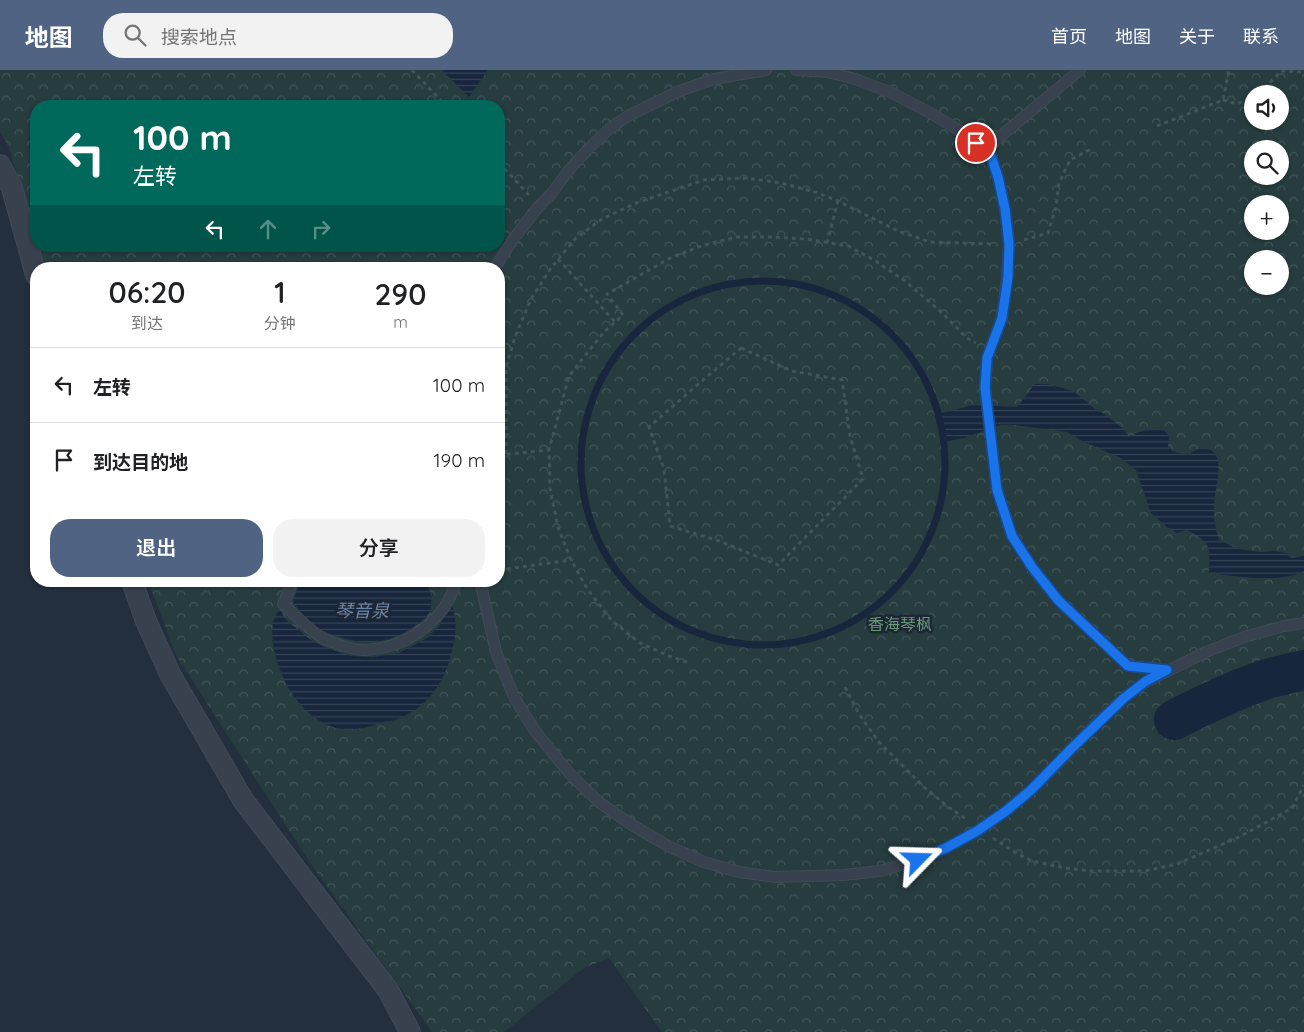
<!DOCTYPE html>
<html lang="zh">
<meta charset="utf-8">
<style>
:root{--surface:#fff;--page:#f2f2f2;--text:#202124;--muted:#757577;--line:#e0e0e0;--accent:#506383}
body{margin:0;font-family:Quicksand,"Noto Sans SC",sans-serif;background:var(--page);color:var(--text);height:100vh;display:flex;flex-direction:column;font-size:19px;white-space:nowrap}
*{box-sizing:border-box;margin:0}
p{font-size:16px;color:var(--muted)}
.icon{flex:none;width:28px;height:28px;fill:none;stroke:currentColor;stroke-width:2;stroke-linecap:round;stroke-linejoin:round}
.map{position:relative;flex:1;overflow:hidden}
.drawer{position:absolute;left:30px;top:192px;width:475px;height:325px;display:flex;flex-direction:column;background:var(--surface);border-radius:20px;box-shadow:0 1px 4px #0004}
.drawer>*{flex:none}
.banner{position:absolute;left:30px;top:30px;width:475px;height:152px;border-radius:20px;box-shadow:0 1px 4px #0004;background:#00695c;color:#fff;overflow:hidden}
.tools{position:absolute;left:1244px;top:15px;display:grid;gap:10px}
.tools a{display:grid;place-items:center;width:45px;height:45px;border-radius:50%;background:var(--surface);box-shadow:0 1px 4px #0004;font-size:25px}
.pin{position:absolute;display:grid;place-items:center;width:42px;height:42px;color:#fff;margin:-21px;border:2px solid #fff;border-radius:50%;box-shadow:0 1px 5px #0007}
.me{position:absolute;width:55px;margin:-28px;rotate:68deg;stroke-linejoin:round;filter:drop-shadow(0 0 4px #0008)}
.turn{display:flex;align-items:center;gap:18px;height:105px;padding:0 20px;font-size:22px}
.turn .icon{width:65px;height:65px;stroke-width:2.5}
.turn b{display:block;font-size:35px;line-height:42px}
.lanes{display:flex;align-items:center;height:48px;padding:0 20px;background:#0003;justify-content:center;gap:25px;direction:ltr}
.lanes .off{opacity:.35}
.eta{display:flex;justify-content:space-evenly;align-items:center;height:85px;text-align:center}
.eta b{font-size:30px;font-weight:600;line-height:35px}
.button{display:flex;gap:10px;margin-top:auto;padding:10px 20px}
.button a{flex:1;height:58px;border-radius:20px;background:var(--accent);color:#fff;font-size:20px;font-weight:600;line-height:58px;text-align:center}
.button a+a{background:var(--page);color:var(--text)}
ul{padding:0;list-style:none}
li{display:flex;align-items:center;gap:15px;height:75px;padding:0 20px;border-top:1px solid var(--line)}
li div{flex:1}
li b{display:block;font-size:19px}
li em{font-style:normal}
header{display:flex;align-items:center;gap:30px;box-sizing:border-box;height:70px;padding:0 25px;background:var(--accent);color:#fff}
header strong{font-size:24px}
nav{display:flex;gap:28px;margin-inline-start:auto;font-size:18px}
.search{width:350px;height:45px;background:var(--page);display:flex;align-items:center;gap:12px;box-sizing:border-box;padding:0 18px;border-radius:20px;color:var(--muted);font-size:19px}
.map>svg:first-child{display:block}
.forest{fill:url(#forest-crowns);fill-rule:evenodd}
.water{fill:url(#water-rules)}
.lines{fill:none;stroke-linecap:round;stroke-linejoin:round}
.stream{stroke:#17263c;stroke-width:7}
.river{stroke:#17263c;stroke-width:40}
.lane-casing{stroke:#414a57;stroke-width:12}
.street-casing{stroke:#414a57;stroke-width:22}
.path{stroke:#3f5557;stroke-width:3;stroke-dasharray:4 4;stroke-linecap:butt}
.lane{stroke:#38414e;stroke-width:10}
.street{stroke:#38414e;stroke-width:20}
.route-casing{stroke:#114b97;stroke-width:12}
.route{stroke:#1a73e8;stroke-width:9}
.labels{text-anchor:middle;stroke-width:5;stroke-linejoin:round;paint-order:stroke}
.park-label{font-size:16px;fill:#6b9a76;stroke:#1d2633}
.water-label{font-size:18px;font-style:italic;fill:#6d86a8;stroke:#1d2633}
</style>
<header>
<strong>地图</strong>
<div class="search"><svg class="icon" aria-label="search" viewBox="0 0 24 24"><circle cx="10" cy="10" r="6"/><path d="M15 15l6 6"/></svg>搜索地点</div>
<nav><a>首页</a><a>地图</a><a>关于</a><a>联系</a></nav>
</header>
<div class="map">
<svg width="1304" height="962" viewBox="0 0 1304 962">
<defs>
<pattern id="forest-crowns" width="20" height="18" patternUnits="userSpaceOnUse" patternTransform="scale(1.25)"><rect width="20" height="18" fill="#263c3f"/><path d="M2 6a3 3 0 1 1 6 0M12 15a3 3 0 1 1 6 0" fill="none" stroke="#435659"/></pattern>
<pattern id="water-rules" width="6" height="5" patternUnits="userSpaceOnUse" patternTransform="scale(1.25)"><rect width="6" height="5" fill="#17263c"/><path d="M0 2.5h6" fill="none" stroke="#364457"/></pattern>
</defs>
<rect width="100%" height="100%" fill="#242f3e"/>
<path class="forest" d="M0 0H1304V962H662L609 888 584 898 504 962H432L311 794 177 587 148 511H499V199H44L37 176H499V36H36V175L9 78 0 61ZM1252 24H1280V51H1252ZM1252 79H1280V106H1252ZM1252 134H1280V161H1252ZM1252 189H1280V216H1252Z"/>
<g class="water">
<polygon points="442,0 488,0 469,27"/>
<path d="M1034 314H1047L1073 321 1094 338 1106 345 1121 357 1129 367C1141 360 1150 359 1164 360L1169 367 1168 376 1172 381 1188 385 1200 378 1211 380C1212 382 1215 383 1216 386 1222 397 1215 421 1214 434 1213 446 1215 458 1219 470L1238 479 1260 482 1275 481 1286 483 1291 488 1304 486V501C1281 514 1235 506 1209 503 1210 477 1211 471 1186 460L1177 463 1167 457 1151 443 1136 400 1121 388 1082 371 1067 362 1015 355H1001L964 368 943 372 938 344 973 335 1017 337 1029 322Z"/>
<path d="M300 511H424C431 522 432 523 431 536 430 539 431 540 429 543 427 546 424 549 421 551 404 566 380 575 357 571 348 570 324 563 317 557 308 551 300 541 293 533Z"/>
<path d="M451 533C458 551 456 567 451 585 443 614 427 638 397 649 393 651 387 651 383 652 367 657 358 661 342 659 305 654 280 612 274 579 272 569 270 547 280 540L287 551 311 570 326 578 351 586 373 587 399 583 427 568 440 555 446 540Z"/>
</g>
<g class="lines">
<circle class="stream" cx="763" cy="393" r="182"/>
<path class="river" d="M1174 650C1205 634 1237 619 1270 608 1281 605 1293 603 1304 600"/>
<g class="lane-casing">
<g id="lane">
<polyline points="796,0 828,2 855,9 892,23 936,46 968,66 991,86 998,107 1005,139 1009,174 1007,207 1002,248 987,288 985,318 997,420 1012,466 1032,497 1058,530 1128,596 1167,600"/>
<polyline points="984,80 1080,0"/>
<polyline points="494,199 514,168 539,136 552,123 569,100 589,78 609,59 628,46 679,21 714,9 766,0"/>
<path d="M291 511V516L283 534C295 545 311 562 324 569 336 574 352 580 365 580 406 578 445 552 456 511"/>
<polyline points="480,511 496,582 514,627 535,661 570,704 600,733 632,755 668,776 704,792 739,802 775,807 844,805 880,801 918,790 946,778 977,761 1006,741 1031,720 1095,655 1124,628 1147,611 1206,582 1244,567 1284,556 1304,553"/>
</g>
</g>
<g class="street-casing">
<g id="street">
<polyline points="0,95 12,118 36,205"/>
<polyline points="132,511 146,551 170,604 243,730 388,920 410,962"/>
</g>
</g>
<g class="path">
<polyline points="412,0 446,36"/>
<polyline points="1259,24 1281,1 1304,2"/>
<polyline points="1223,30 1237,34 1252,27"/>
<polyline points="1157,56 1223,30 1229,0"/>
<polyline points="499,93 529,125"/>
<polyline points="1024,170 1048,163 1056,137 1059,113 1070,90 1091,79"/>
<polyline points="827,173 838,131"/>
<polyline points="558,189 615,252"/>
<polygon points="741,278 792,301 842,310 850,366 863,409 778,495 719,471 670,456 664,399 649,357 696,316"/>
<polyline points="506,384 506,297 515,267 531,229 551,198 576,168 602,149 636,133 704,110 746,108 781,113 818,123 838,131 898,161 930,172 994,174"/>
<polyline points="499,385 549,380"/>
<polyline points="499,500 571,490"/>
<polyline points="687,592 669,586 640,573 612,551 588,520 571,490 558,457 550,419 549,380 569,306 604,262 623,245 607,224 672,187 704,175 737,167 772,167 806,169 848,176 874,190 905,211 940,241 967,268 976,273"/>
<polyline points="845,617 859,644 878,671 925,718 950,738 966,749"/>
<polyline points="993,768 1016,783 1032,791 1065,798 1091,801 1145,801 1177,794 1239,767 1263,754 1292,738 1304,715"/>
</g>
<use href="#lane" class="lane"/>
<use href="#street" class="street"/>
</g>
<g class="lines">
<g class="route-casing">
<polyline id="route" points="918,790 946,778 977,761 1006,741 1031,720 1071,679 1124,628 1146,611 1167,600 1128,596 1058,530 1032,497 1012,466 997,420 985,318 987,288 1002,248 1008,207 1009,174 1005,139 998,107 991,86 976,73"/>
</g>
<use href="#route" class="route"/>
</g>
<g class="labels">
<g class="park-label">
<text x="900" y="560">香海琴枫</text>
</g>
<g class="water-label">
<text x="362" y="547">琴音泉</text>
</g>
</g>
</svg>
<div class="tools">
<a><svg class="icon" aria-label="sound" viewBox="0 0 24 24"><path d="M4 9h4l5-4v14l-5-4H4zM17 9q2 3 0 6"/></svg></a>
<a><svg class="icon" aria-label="search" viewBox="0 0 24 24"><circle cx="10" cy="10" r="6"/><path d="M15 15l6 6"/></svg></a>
<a>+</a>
<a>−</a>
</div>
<div class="pin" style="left:976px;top:73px;background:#d93025"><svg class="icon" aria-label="arrive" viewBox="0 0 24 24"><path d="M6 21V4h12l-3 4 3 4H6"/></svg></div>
<svg class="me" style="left:918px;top:790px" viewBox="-20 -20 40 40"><path d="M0-17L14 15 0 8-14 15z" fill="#1a73e8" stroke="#fff" stroke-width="4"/></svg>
<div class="banner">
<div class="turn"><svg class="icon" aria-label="left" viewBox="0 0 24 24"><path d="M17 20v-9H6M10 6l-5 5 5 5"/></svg><div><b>100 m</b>左转</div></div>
<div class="lanes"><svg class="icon" aria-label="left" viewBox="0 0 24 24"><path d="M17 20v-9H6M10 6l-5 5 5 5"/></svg><svg class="icon off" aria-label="ahead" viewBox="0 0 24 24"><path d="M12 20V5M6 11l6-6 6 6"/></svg><svg class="icon off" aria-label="right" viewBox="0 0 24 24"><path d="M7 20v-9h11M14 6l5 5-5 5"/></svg></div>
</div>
<section class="drawer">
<div class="eta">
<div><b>06:20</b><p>到达</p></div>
<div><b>1</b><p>分钟</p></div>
<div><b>290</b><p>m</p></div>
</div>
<ul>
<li><svg class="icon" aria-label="left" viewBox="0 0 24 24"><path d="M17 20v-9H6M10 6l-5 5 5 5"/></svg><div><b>左转</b></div><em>100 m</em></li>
<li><svg class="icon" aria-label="arrive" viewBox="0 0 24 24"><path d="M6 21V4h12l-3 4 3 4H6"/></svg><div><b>到达目的地</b></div><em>190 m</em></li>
</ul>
<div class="button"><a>退出</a><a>分享</a></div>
</section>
</div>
